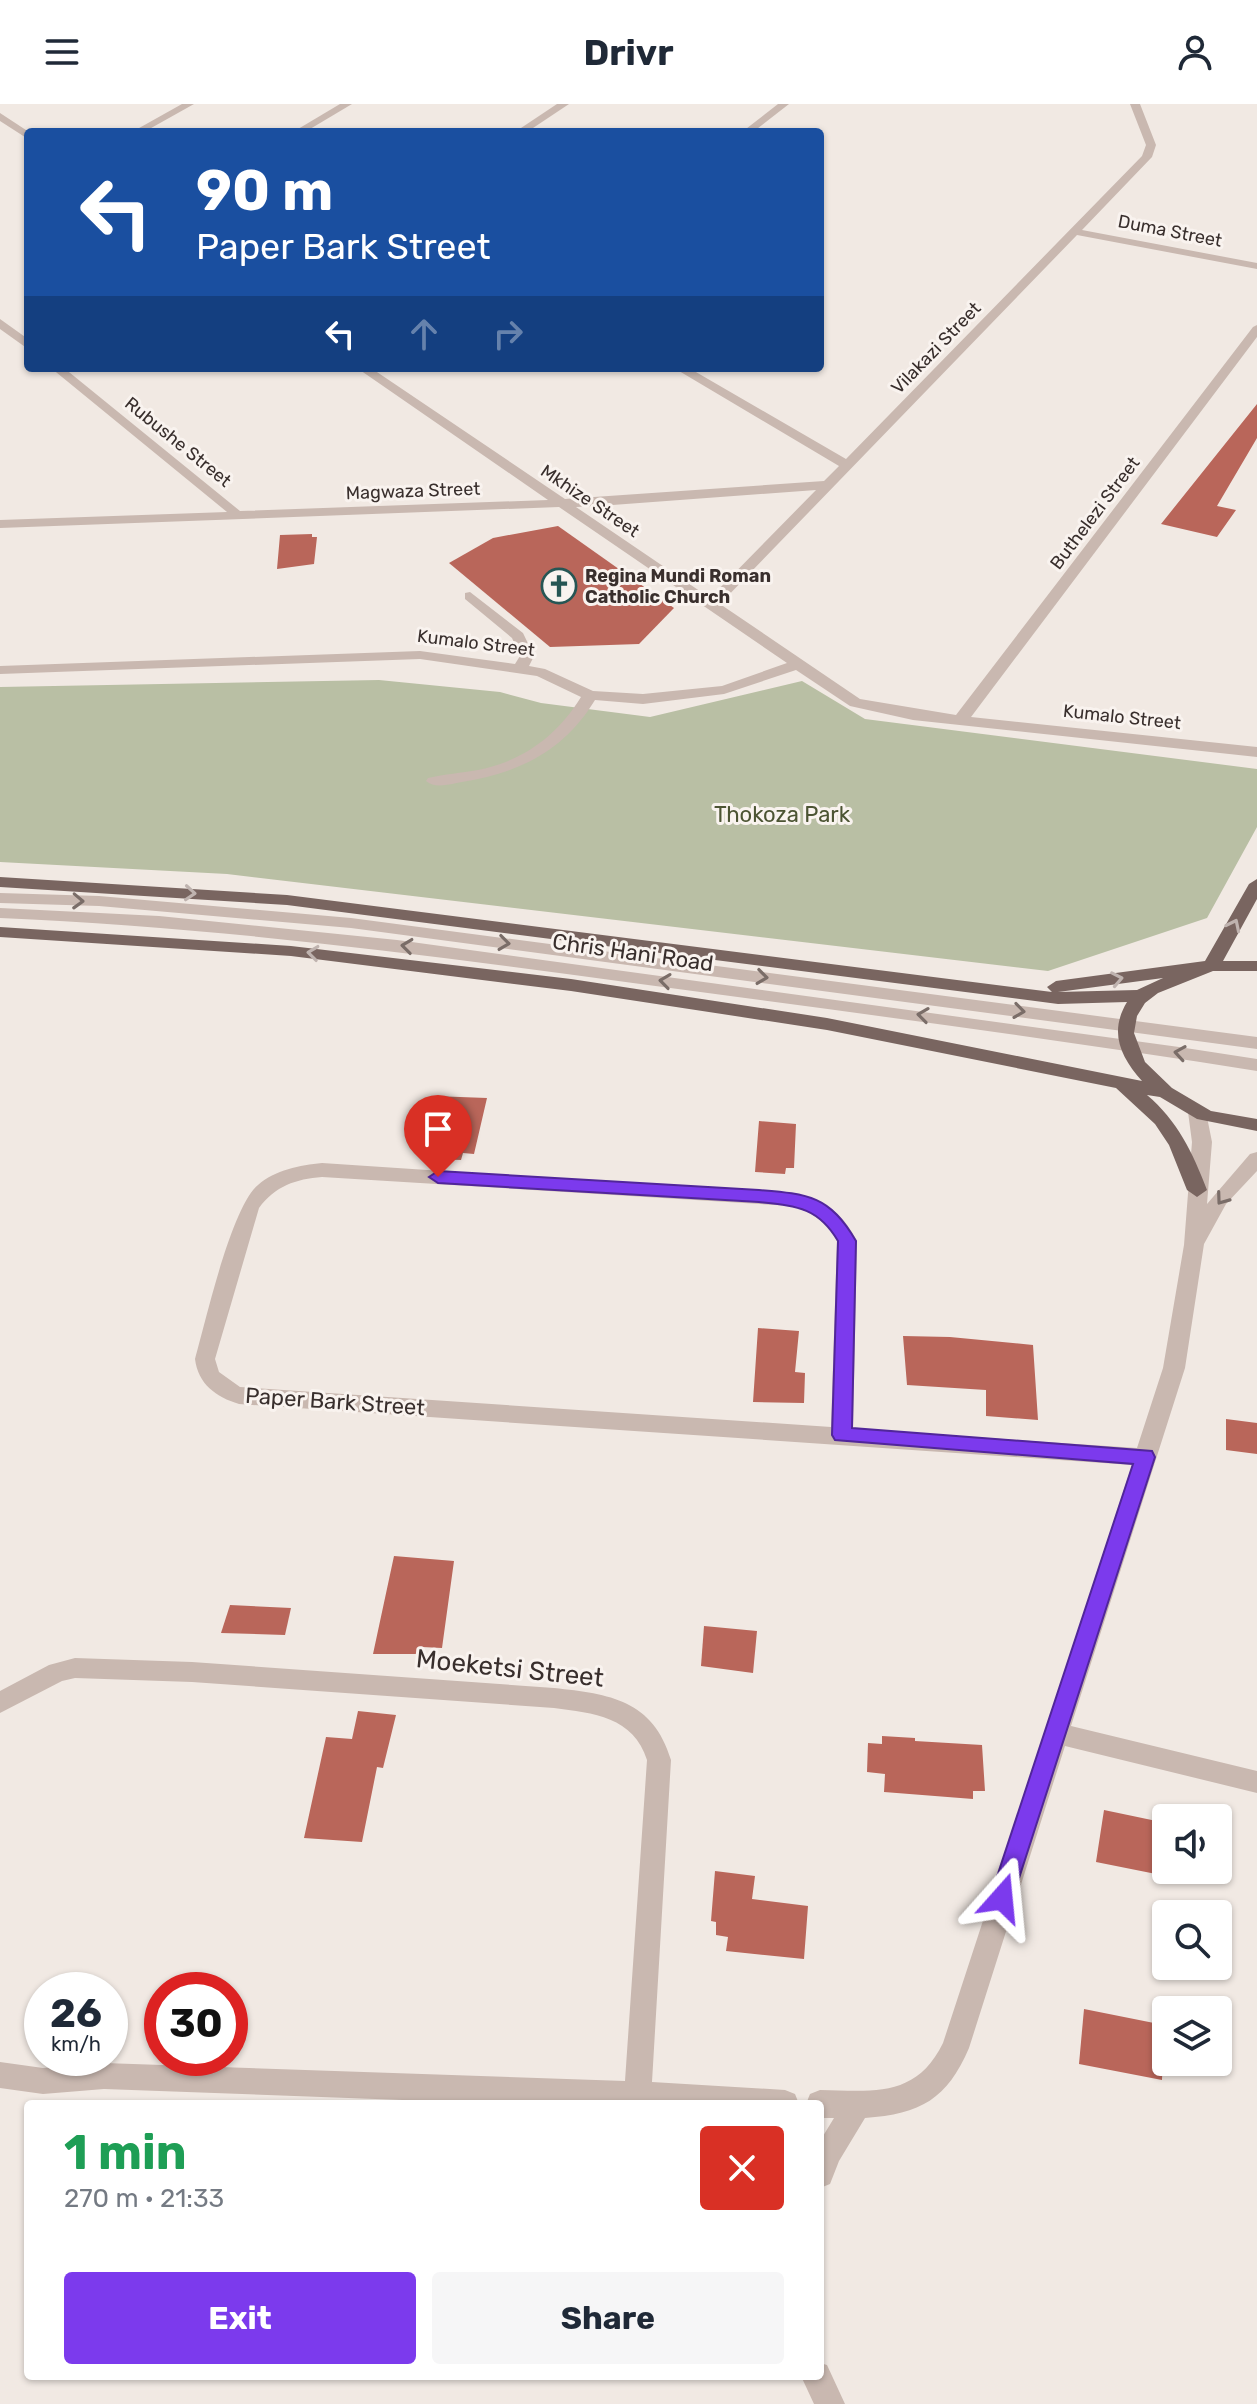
<!DOCTYPE html>
<meta charset="utf-8">
<style>
:root{--surface:#fff;--page:#f6f6f7;--text:#1f2937;--muted:#747a83;--accent:#7c3aed}
body{margin:0;font-family:Rubik,sans-serif;background:var(--page);color:var(--text);height:100vh;display:flex;flex-direction:column;font-size:30px;white-space:nowrap}
*{box-sizing:border-box;margin:0}
p{font-size:26px;color:var(--muted)}
.icon{flex:none;width:44px;height:44px;fill:none;stroke:currentColor;stroke-width:2;stroke-linecap:round;stroke-linejoin:round}
.map{position:relative;flex:1;overflow:hidden}
.sheet{position:absolute;left:24px;top:1996px;width:800px;height:280px;display:flex;flex-direction:column;background:var(--surface);border-radius:8px;box-shadow:0 2px 6px #0004}
.sheet>*{flex:none}
.top-card{position:absolute;left:24px;top:24px;width:800px;height:244px;border-radius:8px;box-shadow:0 2px 6px #0004;background:#1a4fa0;color:#fff;overflow:hidden}
.fabs{position:absolute;left:1152px;top:1700px;display:grid;gap:16px}
.fabs a{display:grid;place-items:center;width:80px;height:80px;border-radius:8px;background:var(--surface);box-shadow:0 2px 6px #0004;font-size:40px}
.speed{position:absolute;left:24px;top:1868px;display:flex;gap:16px;font-size:40px;font-weight:700;text-align:center}
.speed>*{display:grid;place-content:center;width:104px;height:104px;border-radius:50%;background:var(--surface);box-shadow:0 2px 6px #0004;line-height:1}
.speed small{font-size:20px;font-weight:400}
.speed .limit{border:12px solid #d22;background:#fff;color:#111}
.pin{position:absolute;display:grid;place-items:center;width:68px;height:68px;color:#fff;margin:-82px -34px;border-radius:50% 50% 50% 0;rotate:-45deg;box-shadow:0 0 8px #0007}
.pin .icon{rotate:45deg}
.me{position:absolute;width:88px;margin:-44px;rotate:18deg;stroke-linejoin:round;filter:drop-shadow(0 0 6px #0008)}
.turn{display:flex;align-items:center;gap:28px;height:168px;padding:0 40px;font-size:36px}
.turn .icon{width:104px;height:104px;stroke-width:2.5}
.turn b{display:block;font-size:56px;line-height:68px}
.lanes{display:flex;align-items:center;height:76px;padding:0 40px;background:#0003;justify-content:center;gap:40px;direction:ltr}
.lanes .off{opacity:.35}
.round{display:grid;place-items:center;flex:none;width:84px;height:84px;border-radius:8px;background:var(--page)}
.summary{display:flex;align-items:center;justify-content:space-between;height:136px;padding:0 40px}
h1{font-size:48px;font-weight:700;line-height:60px;color:#1e9e55}
.cta{display:flex;gap:16px;margin-top:auto;padding:16px 40px}
.cta a{flex:1;height:92px;border-radius:8px;background:var(--accent);color:#fff;font-size:32px;font-weight:700;line-height:92px;text-align:center}
.cta a+a{background:var(--page);color:var(--text)}
header{display:flex;justify-content:space-between;align-items:center;height:104px;padding:0 40px;background:var(--surface);font-size:36px;font-weight:700}
.map>svg:first-child{display:block}
.green{fill:#b9bfa4}
.building{fill:#b9665a}
.lines{fill:none;stroke-linecap:round;stroke-linejoin:round}
.minor{fill:#c9b8b0;fill-rule:evenodd}
.major{fill:#796560;fill-rule:evenodd}
.oneway{stroke:#bfb3af}
.oneway2{stroke:#7a6d68}
.route{fill:#7c3aed;stroke:#51269a;stroke-width:2}
.labels{text-anchor:middle;stroke-width:6;stroke-linejoin:round;paint-order:stroke}
.far-street-label{font-size:18px;fill:#392f2d;stroke:#f9f3ef}
.far-poi-label{font-size:18px;font-weight:bold;fill:#392f2d;stroke:#f9f3ef;text-anchor:start}
.park-label{font-size:22px;fill:#4c5433;stroke:#f9f3ef}
.street-label{font-size:22px;fill:#392f2d;stroke:#f9f3ef}
.near-street-label{font-size:26px;fill:#392f2d;stroke:#f9f3ef}
</style>
<header><svg class="icon" aria-label="menu" viewBox="0 0 24 24"><path d="M4 6h16M4 12h16M4 18h16"/></svg>Drivr<svg class="icon" aria-label="person" viewBox="0 0 24 24"><circle cx="12" cy="8" r="4"/><path d="M4 21q1-7 8-7t8 7"/></svg></header>
<div class="map">
<svg width="1257" height="2300" viewBox="0 0 1257 2300">
<rect width="100%" height="100%" fill="#f1e9e3"/>
<polygon class="green" points="379,576 500,588 541,599 650,613 802,577 865,615 1257,665 1257,723 1207,814 1048,867 227,770 0,758 0,583"/>
<g class="building">
<polygon points="1257,300 1257,334 1217,402 1236,406 1217,433 1161,420"/>
<polygon points="558,422 674,504 639,540 550,543 449,459 493,434"/>
<polygon points="312,430 312,433 317,433 314,460 277,465 280,431"/>
<polygon points="433,992 487,994 474,1050 463,1049 461,1056 429,1055 430,1051 420,1051"/>
<polygon points="759,1017 796,1020 794,1064 786,1064 785,1070 755,1068"/>
<polygon points="758,1224 799,1227 795,1268 805,1269 804,1299 753,1298"/>
<polygon points="903,1232 950,1233 1033,1241 1038,1316 986,1312 986,1286 907,1281"/>
<polygon points="1226,1315 1257,1319 1257,1350 1226,1346"/>
<polygon points="394,1452 454,1457 442,1544 422,1543 420,1550 373,1550"/>
<polygon points="230,1501 291,1504 285,1531 221,1529"/>
<polygon points="704,1522 757,1527 753,1569 701,1562"/>
<polygon points="358,1607 396,1611 383,1664 377,1663 362,1738 304,1734 326,1633 352,1635"/>
<polygon points="882,1632 915,1634 915,1637 982,1641 985,1687 973,1687 973,1695 884,1688 885,1670 867,1668 868,1639 882,1640"/>
<polygon points="1104,1706 1166,1719 1166,1772 1096,1758"/>
<polygon points="715,1767 755,1772 752,1795 808,1802 804,1855 726,1847 728,1833 716,1831 716,1818 711,1817"/>
<polygon points="1084,1905 1164,1921 1162,1976 1079,1960"/>
</g>
<g class="lines">
<g class="minor">
<polygon points="182,0 194,0 144,28 132,28"/>
<polygon points="340,0 352,0 305,28 293,28"/>
<polygon points="557,0 569,0 527,28 515,28"/>
<polygon points="778,0 789,0 753,28 742,28"/>
<path d="M1130 0H1140L1156 41 1152 53 1082 126 1257 159V165L1077 131 720 500 860 595 956 611 1253 223 1257 221V233L971 613 1257 643V653L913 616 850 602 796 566 724 590 643 600 595 596C564 647 519 669 462 678 450 680 435 685 426 677L428 674C445 670 461 669 478 666 523 657 557 632 581 593L537 572 420 555 0 570V562L420 547 515 560 520 552 512 534 465 495V489L470 488 523 529 534 552 529 562 545 565 593 587 643 590 722 582 787 559 559 403 0 424V416L227 408 51 264H64L240 407 548 396 357 264H371L565 395 824 377 839 362 674 264H689L846 355 1142 52 1146 41ZM816 386 710 494 576 403 599 402Z"/>
<polygon points="0,9 29,28 28,35 0,17"/>
<polygon points="0,215 28,235 28,245 0,225"/>
<polygon points="0,789 99,792 351,814 1257,933 1257,945 351,824 99,802 0,799"/>
<path d="M0 804 159 812 397 836 1179 943 1257 955V967C1050 934 841 907 633 879 422 850 213 823 0 814Z"/>
<path d="M1197 1002 1206 1008 1212 1038 1207 1100 1250 1050 1257 1048V1067L1226 1100 1204 1140 1185 1264 1071 1622 1257 1667V1689L1065 1642 969 1944C947 1995 921 2010 865 2014L839 2057 830 2080 820 2084V2037L834 2014H820V2000H806L810 1990 820 1986C874 1987 916 1994 943 1939L1132 1361 239 1300C216 1293 198 1280 195 1255 206 1216 231 1104 258 1081 275 1066 300 1061 322 1059L802 1091C829 1099 844 1112 857 1137L853 1325 1137 1344 1163 1264 1184 1141 1192 1038 1188 1008ZM322 1073 792 1102C812 1108 827 1118 837 1137L831 1323 240 1283 219 1268 215 1255 259 1104C275 1082 296 1075 322 1073Z"/>
<path d="M75 1554 192 1558 554 1584C610 1590 653 1596 671 1656L652 1978 785 1986 795 1990 799 2000H510L104 1985 43 1990 0 1984V1958L43 1964 104 1959 625 1977 647 1656C634 1613 593 1609 554 1604L192 1578 75 1574 62 1577 0 1609V1587L49 1561Z"/>
<polygon points="820,2259 827,2261 845,2300 814,2300 801,2272 820,2272"/>
</g>
<path class="major" d="M0 773 287 791 1052 888 1047 883 1056 877 1205 857 1249 780 1257 775V795L1223 857H1257V867H1213L1158 889 1145 899 1137 912 1134 929 1145 958 1172 984 1211 1007 1257 1015V1027L1197 1015 1160 993 1147 991C1177 1016 1193 1049 1207 1086L1197 1093 1187 1086 1169 1041 1155 1020 1116 984 827 926 571 887 291 852 0 833V823L291 842 571 875 827 914 1142 977C1120 952 1109 928 1127 898L1058 900 287 801 0 783ZM1163 874 1137 886 1058 888Z"/>
</g>
<defs><path id="oneway-chevron" d="M-2-3.5L2.5 0L-2 3.5" fill="none" stroke-width="1.6" stroke-linecap="round" stroke-linejoin="round" transform="scale(2)"/></defs>
<g class="oneway">
<use href="#oneway-chevron" transform="translate(190 789) rotate(4)"/>
<use href="#oneway-chevron" transform="translate(1234 821) rotate(-64)"/>
<use href="#oneway-chevron" transform="translate(313 849) rotate(-173)"/>
<use href="#oneway-chevron" transform="translate(1117 875) rotate(-11)"/>
</g>
<g class="oneway2">
<use href="#oneway-chevron" transform="translate(78 797) rotate(2)"/>
<use href="#oneway-chevron" transform="translate(504 839) rotate(7)"/>
<use href="#oneway-chevron" transform="translate(407 842) rotate(-173)"/>
<use href="#oneway-chevron" transform="translate(762 873) rotate(7)"/>
<use href="#oneway-chevron" transform="translate(665 877) rotate(-172)"/>
<use href="#oneway-chevron" transform="translate(1019 907) rotate(8)"/>
<use href="#oneway-chevron" transform="translate(923 911) rotate(-172)"/>
<use href="#oneway-chevron" transform="translate(1180 949) rotate(-171)"/>
<use href="#oneway-chevron" transform="translate(1222 1095) rotate(126)"/>
</g>
<path class="route" d="M438 1067 759 1086C809 1090 830 1092 856 1137L852 1324 1152 1347 1155 1353 1010 1802 1002 1805 994 1802 990 1794 1133 1360 835 1336 832 1331 838 1137C818 1103 796 1102 759 1098L438 1079 429 1073Z"/>
<defs>
<g id="church-ring" transform="scale(1.8)"><circle r="9.5" fill="#f9f3ef" stroke="#265654" stroke-width="1.5"/><path d="M-1.2-6h2.4v3.5h3.3v2.4h-3.3V6h-2.4V-.1h-3.3v-2.4h3.3Z" fill="#265654"/></g>
</defs>
<g fill-rule="evenodd">
<use href="#church-ring" x="559" y="482"/>
</g>
<g class="labels">
<g class="far-street-label">
<text transform="translate(1170 127) rotate(11)" y="6">Duma Street</text>
<text transform="translate(936 244) rotate(-46)" y="6">Vilakazi Street</text>
<text transform="translate(178 338) rotate(39)" y="6">Rubushe Street</text>
<text transform="translate(413 387) rotate(-2)" y="6">Magwaza Street</text>
<text transform="translate(590 397) rotate(34)" y="6">Mkhize Street</text>
<text transform="translate(1095 409) rotate(-53)" y="6">Buthelezi Street</text>
<text transform="translate(476 539) rotate(7)" y="6">Kumalo Street</text>
<text transform="translate(1122 613) rotate(6)" y="6">Kumalo Street</text>
</g>
<g class="far-poi-label">
<text x="585" y="478">Regina Mundi Roman<tspan x="585" dy="21">Catholic Church</tspan></text>
</g>
<g class="park-label">
<text x="782" y="718">Thokoza Park</text>
</g>
<g class="street-label">
<text transform="translate(633 848) rotate(8)" y="8">Chris Hani Road</text>
<text transform="translate(335 1297) rotate(4)" y="8">Paper Bark Street</text>
</g>
<g class="near-street-label">
<text transform="translate(510 1564) rotate(6)" y="9">Moeketsi Street</text>
</g>
</g>
</svg>
<div class="fabs">
<a><svg class="icon" aria-label="sound" viewBox="0 0 24 24"><path d="M4 9h4l5-4v14l-5-4H4zM17 9q2 3 0 6"/></svg></a>
<a><svg class="icon" aria-label="search" viewBox="0 0 24 24"><circle cx="10" cy="10" r="6"/><path d="M15 15l6 6"/></svg></a>
<a><svg class="icon" aria-label="layers" viewBox="0 0 24 24"><path d="M12 4l9 5-9 5-9-5zM3 14l9 5 9-5"/></svg></a>
</div>
<div class="speed"><div>26<small>km/h</small></div><div class="limit">30</div></div>
<div class="pin" style="left:438px;top:1073px;background:#d93025"><svg class="icon" aria-label="arrive" viewBox="0 0 24 24"><path d="M6 21V4h12l-3 4 3 4H6"/></svg></div>
<svg class="me" style="left:1002px;top:1794px" viewBox="-20 -20 40 40"><path d="M0-17L14 15 0 8-14 15z" fill="#7c3aed" stroke="#fff" stroke-width="4"/></svg>
<div class="top-card">
<div class="turn"><svg class="icon" aria-label="left" viewBox="0 0 24 24"><path d="M17 20v-9H6M10 6l-5 5 5 5"/></svg><div><b>90 m</b>Paper Bark Street</div></div>
<div class="lanes"><svg class="icon" aria-label="left" viewBox="0 0 24 24"><path d="M17 20v-9H6M10 6l-5 5 5 5"/></svg><svg class="icon off" aria-label="ahead" viewBox="0 0 24 24"><path d="M12 20V5M6 11l6-6 6 6"/></svg><svg class="icon off" aria-label="right" viewBox="0 0 24 24"><path d="M7 20v-9h11M14 6l5 5-5 5"/></svg></div>
</div>
<section class="sheet">
<div class="summary"><div><h1>1 min</h1><p>270 m · 21:33</p></div><a class="round" style="background:#d93025;color:#fff"><svg class="icon" aria-label="close" viewBox="0 0 24 24"><path d="M6 6l12 12M18 6L6 18"/></svg></a></div>
<div class="cta"><a>Exit</a><a>Share</a></div>
</section>
</div>
